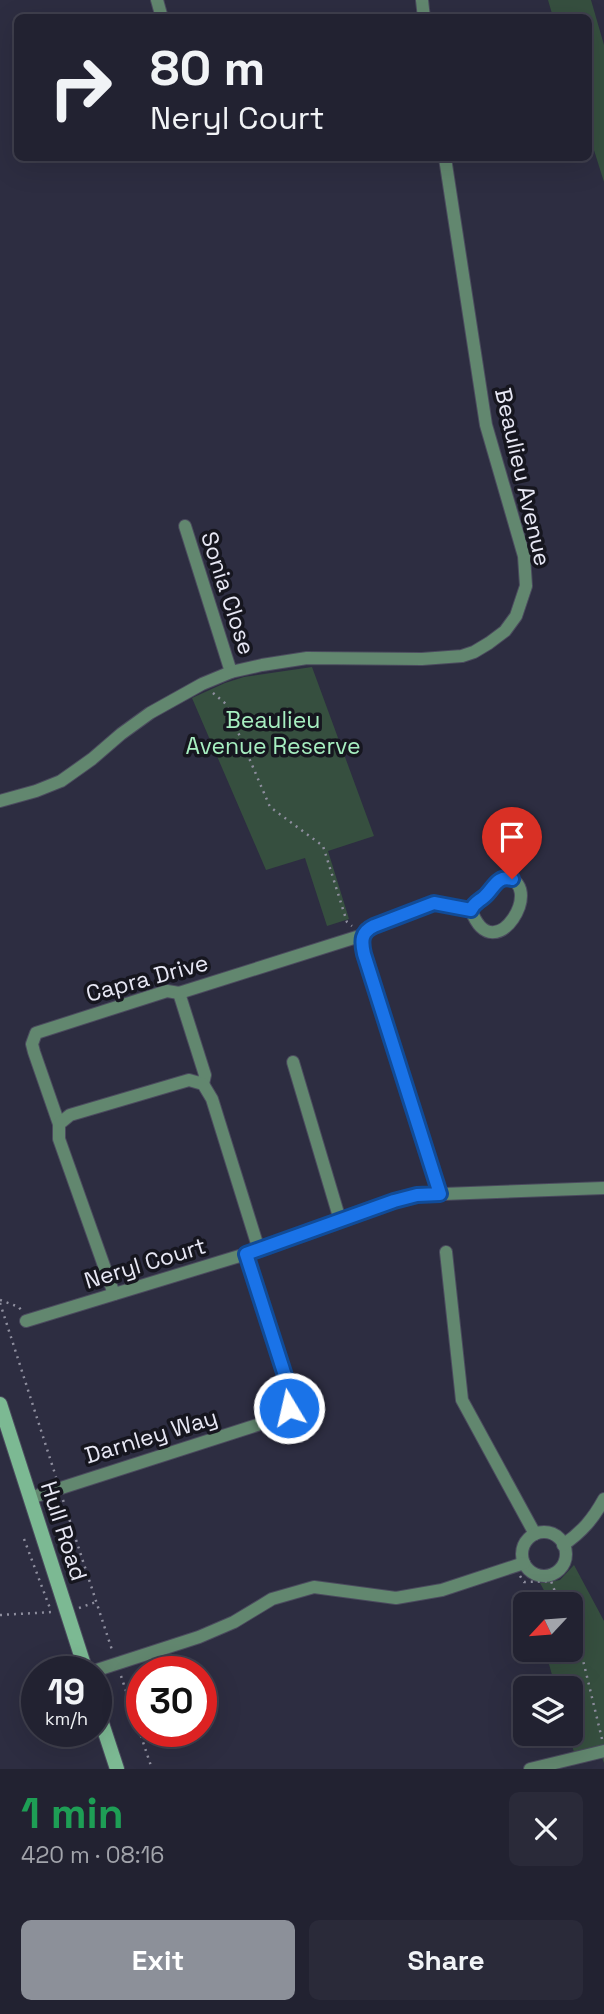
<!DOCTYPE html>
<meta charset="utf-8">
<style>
:root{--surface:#222231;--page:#2a2a39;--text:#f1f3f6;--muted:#a2a4ab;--line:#3f3f4d;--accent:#8c9099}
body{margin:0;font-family:"Space Grotesk",sans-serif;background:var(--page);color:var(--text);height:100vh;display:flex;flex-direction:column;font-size:26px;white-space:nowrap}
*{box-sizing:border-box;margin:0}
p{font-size:23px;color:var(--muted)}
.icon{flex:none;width:38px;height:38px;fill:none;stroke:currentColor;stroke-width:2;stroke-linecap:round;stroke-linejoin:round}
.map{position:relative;height:1769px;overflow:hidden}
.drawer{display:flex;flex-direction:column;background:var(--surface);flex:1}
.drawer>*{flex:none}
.top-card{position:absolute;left:14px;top:14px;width:578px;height:147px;border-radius:10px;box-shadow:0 7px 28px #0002,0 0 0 2px var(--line);background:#222231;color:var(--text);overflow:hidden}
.needle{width:46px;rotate:244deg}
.buttons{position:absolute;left:513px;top:1592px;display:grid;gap:14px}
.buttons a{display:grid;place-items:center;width:70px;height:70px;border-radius:10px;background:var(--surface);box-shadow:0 7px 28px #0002,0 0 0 2px var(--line);font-size:35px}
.speed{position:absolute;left:21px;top:1656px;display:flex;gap:14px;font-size:35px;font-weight:700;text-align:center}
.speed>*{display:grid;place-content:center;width:91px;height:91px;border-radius:50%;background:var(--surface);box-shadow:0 7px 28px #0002,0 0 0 2px var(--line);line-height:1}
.speed small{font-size:18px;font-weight:400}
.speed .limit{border:10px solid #d22;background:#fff;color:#111}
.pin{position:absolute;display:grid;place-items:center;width:60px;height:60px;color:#fff;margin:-72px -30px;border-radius:50% 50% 50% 0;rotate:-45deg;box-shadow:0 0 7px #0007}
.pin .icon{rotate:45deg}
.me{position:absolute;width:77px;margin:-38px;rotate:351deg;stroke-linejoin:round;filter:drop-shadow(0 0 5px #0008)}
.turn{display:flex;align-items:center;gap:24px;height:147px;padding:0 21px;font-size:32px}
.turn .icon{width:91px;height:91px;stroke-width:2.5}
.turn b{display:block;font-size:49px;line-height:60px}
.round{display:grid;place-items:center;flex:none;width:74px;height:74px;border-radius:10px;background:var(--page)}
.head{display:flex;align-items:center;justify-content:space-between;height:119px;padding:0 21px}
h1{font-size:42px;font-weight:600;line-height:52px;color:#1e9e55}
.primary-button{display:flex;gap:14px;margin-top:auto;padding:14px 21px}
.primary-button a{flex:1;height:80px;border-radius:10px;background:var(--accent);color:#fff;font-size:28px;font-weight:600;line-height:80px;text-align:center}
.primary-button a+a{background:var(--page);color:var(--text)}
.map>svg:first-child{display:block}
.green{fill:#364f3f}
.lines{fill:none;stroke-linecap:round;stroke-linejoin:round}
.minor-casing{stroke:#4b4b5e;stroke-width:14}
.secondary-casing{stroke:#4b4b5e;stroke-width:16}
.path{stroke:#8e8e9e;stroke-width:2.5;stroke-dasharray:2 5;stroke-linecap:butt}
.minor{stroke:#62876f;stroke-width:12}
.secondary{stroke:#7cb993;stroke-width:14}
.route-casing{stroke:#114b97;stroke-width:18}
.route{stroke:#1a73e8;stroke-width:12}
.labels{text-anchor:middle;stroke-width:7;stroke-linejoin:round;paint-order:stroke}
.street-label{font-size:23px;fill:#e7e7f4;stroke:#16161f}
.park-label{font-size:23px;fill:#a7efc1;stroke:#16161f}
</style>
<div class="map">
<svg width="604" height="1769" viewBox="0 0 604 1769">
<rect width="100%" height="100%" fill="#2d2d41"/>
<g class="green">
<polygon points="548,0 591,0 604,45 604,182 588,131 588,18 553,17"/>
<polygon points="312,667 374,836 328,851 349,919 327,926 305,858 266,870 192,698 225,683 244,677"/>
<polygon points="574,1565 604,1621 604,1763 599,1750 575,1756 569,1734 570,1734 570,1689 556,1689 545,1650 570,1650 570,1605 552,1605 540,1583 560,1580"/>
</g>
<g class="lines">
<g class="minor-casing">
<g id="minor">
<polyline points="157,0 162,18"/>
<polyline points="422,0 424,18"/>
<polyline points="185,526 231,672"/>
<polyline points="0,801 36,791 61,781 92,759 121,734 150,713 202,684 231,672 262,665 307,658 422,659 462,656 474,652 489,643 505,631 516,616 526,586 524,556 486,425 445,158"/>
<path d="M504 878C548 880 495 974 471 910 475 902 479 902 485 896 493 889 493 883 504 878Z"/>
<polyline points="179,993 205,1075 203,1084"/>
<polyline points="293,1062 340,1220"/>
<polyline points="59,1124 34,1052 32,1044 36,1033 167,991 179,993 363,935"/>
<polyline points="440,1194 362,943 363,935 366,929 434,903 471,910"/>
<polyline points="446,1252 462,1400 535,1534"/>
<polyline points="114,1294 59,1139 59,1124 70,1115 189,1080 203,1084 212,1099 259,1250"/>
<polyline points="26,1321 246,1254 340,1220 417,1195 604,1188"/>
<polyline points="30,1498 276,1419 289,1408 288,1385 246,1254"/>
<circle cx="544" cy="1554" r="22"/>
<path d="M563 1545C582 1532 593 1519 604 1499"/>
<polyline points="94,1671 199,1637 234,1622 272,1599 314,1587 396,1598 442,1590 524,1563"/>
<polyline points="530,1769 604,1751"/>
</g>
</g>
<g class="secondary-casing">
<g id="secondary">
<polyline points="0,1404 86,1671"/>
<polyline points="96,1705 117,1769"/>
</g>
</g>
<g class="path">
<polyline points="213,693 226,704 270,807 323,846 347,922 352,926"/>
<polyline points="0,1300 19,1307 22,1312"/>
<polyline points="0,1303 56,1477"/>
<polyline points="63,1500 113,1653"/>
<polyline points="24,1539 51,1611"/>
<polyline points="520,1576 524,1582 551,1581 560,1605"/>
<polyline points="79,1608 96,1602"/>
<polyline points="0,1615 53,1612"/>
<polyline points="570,1630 582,1656 602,1739"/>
<polyline points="121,1676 152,1769"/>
</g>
<use href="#minor" class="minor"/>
<use href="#secondary" class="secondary"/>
</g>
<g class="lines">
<g class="route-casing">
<path id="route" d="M289 1408 288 1385 246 1254 394 1201 417 1195 440 1194 364 954C361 941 361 932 374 926L434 903 471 910C474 903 478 902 484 897 494 889 496 875 512 879"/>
</g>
<use href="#route" class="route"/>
</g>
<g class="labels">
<g class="street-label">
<text transform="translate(523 477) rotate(77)" y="8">Beaulieu Avenue</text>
<text transform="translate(228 593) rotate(72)" y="8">Sonia Close</text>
<text transform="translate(147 978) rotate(-15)" y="8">Capra Drive</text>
<text transform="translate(145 1263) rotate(-17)" y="8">Neryl Court</text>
<text transform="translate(151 1436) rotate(-17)" y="8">Darnley Way</text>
<text transform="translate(64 1531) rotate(72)" y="8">Hull Road</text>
</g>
<g class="park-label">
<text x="273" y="728">Beaulieu<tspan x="273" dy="26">Avenue Reserve</tspan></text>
</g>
</g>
</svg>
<div class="buttons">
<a><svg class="needle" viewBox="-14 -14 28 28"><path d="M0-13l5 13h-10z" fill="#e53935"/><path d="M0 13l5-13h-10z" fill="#a2a4ab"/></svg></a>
<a><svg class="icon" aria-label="layers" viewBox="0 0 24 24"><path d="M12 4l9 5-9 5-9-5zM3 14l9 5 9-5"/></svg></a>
</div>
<div class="speed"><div>19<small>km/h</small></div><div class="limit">30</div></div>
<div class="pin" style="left:512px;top:879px;background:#d93025"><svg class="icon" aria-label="arrive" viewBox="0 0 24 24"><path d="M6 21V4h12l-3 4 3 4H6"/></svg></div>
<svg class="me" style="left:289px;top:1408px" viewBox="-20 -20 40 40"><circle r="17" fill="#1a73e8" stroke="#fff" stroke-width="3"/><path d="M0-11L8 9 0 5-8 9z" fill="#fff"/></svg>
<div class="top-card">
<div class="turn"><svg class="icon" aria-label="right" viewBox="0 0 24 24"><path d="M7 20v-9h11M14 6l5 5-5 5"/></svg><div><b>80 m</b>Neryl Court</div></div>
</div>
</div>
<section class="drawer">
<div class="head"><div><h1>1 min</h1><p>420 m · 08:16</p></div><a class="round"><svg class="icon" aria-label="close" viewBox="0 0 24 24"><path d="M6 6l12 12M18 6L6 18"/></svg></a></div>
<div class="primary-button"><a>Exit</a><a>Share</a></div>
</section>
